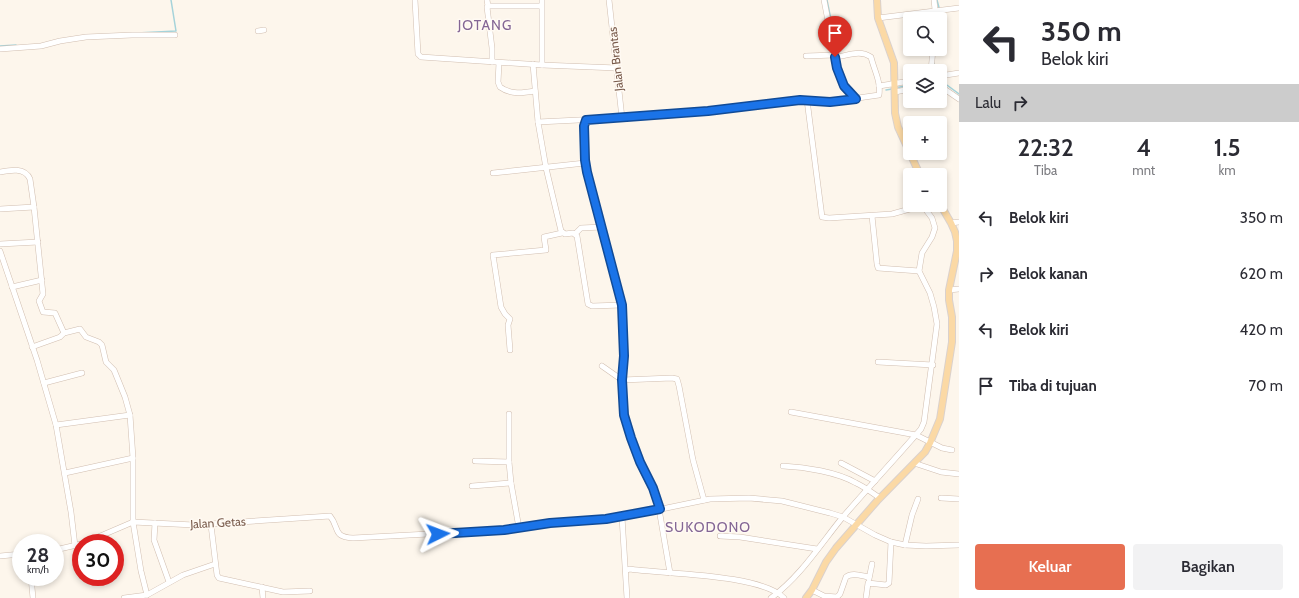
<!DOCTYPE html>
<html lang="id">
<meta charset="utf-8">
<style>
:root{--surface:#fff;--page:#f2f2f3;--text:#2b2b33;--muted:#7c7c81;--accent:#e76f51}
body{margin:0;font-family:Cabin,sans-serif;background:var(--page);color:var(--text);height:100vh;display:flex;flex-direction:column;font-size:15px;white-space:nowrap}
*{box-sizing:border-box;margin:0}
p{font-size:13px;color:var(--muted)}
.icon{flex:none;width:22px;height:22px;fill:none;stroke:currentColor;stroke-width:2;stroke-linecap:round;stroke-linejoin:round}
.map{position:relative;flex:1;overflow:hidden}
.drawer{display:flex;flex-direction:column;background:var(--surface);width:340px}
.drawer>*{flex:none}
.guide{background:#fff;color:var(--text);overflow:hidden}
.tools{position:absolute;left:903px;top:12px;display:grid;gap:8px}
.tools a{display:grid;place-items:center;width:44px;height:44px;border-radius:4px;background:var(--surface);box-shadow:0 2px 6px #0003;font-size:20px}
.speed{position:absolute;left:12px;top:534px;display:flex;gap:8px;font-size:20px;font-weight:700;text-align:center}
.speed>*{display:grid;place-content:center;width:52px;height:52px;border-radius:50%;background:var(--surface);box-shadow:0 2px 6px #0003;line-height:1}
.speed small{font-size:10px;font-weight:400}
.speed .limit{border:6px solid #d22;background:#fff;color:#111}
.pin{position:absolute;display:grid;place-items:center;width:34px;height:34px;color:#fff;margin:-41px -17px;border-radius:50% 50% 50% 0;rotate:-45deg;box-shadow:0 0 4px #0007}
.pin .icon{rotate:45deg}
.me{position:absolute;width:44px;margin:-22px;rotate:87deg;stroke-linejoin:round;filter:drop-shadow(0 0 3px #0008)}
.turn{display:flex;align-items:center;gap:14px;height:84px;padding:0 16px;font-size:18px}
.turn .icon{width:52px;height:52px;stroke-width:2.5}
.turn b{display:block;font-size:28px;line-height:34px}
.then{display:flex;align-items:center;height:38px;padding:0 16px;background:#0003;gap:8px;font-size:15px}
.eta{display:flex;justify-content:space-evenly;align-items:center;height:68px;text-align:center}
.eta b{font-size:24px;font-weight:600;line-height:28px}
.button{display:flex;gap:8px;margin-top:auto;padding:8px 16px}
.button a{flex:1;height:46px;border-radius:4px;background:var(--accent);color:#fff;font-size:16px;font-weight:600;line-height:46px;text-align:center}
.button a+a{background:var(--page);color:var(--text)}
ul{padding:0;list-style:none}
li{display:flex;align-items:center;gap:12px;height:56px;padding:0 16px}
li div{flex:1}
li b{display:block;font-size:15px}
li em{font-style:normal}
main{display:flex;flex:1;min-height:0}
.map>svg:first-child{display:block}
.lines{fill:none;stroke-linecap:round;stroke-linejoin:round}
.stream{stroke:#a5d3da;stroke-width:1.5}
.minor-casing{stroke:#d1beb0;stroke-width:6}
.major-casing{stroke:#dad1cd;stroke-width:8}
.minor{stroke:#fff;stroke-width:5}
.major{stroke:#fbd9a5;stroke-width:6}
.route-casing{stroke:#114b97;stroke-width:10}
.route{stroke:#1a73e8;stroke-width:7}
.labels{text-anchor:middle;stroke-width:3;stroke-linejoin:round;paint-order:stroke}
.street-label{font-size:12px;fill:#7a5c4d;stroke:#fffaf3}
.quarter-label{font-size:14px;letter-spacing:1px;fill:#846695;stroke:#fffaf3}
</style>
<main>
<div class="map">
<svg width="959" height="598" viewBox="0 0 959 598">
<rect width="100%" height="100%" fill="#fdf6ec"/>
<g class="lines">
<g class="stream">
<polyline points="827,0 838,54"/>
<polyline points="937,0 941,15 940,27"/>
<polyline points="137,33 176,31 171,0"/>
<polyline points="0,46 16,45"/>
<polyline points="934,63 935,71"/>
<polyline points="940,80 959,94"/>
<polyline points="895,88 910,85"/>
<polyline points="886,90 892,89"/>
</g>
<g class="minor-casing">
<g id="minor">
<polyline points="415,0 418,54 421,57 542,65 617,68"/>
<polyline points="487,0 488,6"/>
<polyline points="542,0 542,65"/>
<polyline points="609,0 622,118"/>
<polyline points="824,0 837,68 844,86 856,99"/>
<polyline points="934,0 936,19"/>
<polyline points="878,18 959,8"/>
<polyline points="258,31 264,30"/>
<polyline points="0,49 41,46 60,41 86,37 132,35 175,35"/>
<polyline points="806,56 835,55"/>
<polyline points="492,62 492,48 487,7 490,6 541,6"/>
<path d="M499 63 498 82 500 87C511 95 523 93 535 91"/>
<polyline points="533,64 538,122"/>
<polyline points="931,71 933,49"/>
<polyline points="940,76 959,73"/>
<polyline points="879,86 910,81"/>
<polyline points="940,86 959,99"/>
<polyline points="895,92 910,89"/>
<polyline points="807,100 822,217 829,218 892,214 924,205"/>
<polyline points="586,120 584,126 585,160 587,172 622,305 624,337 624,356 622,380 624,415 631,438 640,462 653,488 659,509 670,573"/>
<path d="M0 172C10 170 25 167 30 179L34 207 43 294 39 301 43 312 55 313 64 333"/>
<polyline points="493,173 585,163"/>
<polyline points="0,209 34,207"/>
<polyline points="872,216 877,264 878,268 919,271"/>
<polyline points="951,223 959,222"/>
<polyline points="575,234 581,228 602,227"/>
<polyline points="0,244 38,242"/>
<polyline points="0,251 37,360 56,425 71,512 75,546"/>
<polyline points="12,287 42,280"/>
<polyline points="949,290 959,289"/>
<path d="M622 305 592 306 588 304 577 236 573 233 565 234 561 231 546 168 538 122 660 116 708 111 800 99 830 102 879 95C881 81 874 70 871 57 859 49 848 56 835 57"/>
<polyline points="32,347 60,337 64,333 80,329 86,337 99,342 102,345 106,362 114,370 125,397 130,415 133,458 133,522 141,571 147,595"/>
<polyline points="510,350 508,325 510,319 505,314 501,307 493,255 546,250 544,237 562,233"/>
<polyline points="878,362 933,365"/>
<polyline points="602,366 622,380 672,378 677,379 679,386 693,460 704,500"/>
<polyline points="44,383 82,373"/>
<polyline points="791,412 916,435 942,448 952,450"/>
<polyline points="509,414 509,462 511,483 519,528"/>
<polyline points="56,425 130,415"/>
<polyline points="475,461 509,462"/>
<polyline points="841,463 875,481"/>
<polyline points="914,463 941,472 959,474"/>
<path d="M783 466C805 467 837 472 856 483 865 487 872 493 880 498"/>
<polyline points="65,473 133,458"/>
<polyline points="472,486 511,483"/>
<polyline points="941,498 959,499"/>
<polyline points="622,517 627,598"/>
<polyline points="155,523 154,540 169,582"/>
<polyline points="211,525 217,575 219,578 283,592 310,591"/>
<polyline points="720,536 740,537 817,549"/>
<path d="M84 543 133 522 194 525 330 516C340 528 332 537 353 538L504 530 550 523 623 517 710 499 749 498 782 501 830 513 843 517 875 535 891 542 905 545 926 546 959 545"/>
<polyline points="905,545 912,515 918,499"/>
<polyline points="55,550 81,544"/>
<polyline points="0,556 21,554"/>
<path d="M626 571 629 569C665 574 761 574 784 598"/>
<polyline points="31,577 33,598"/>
<polyline points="869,579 872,564"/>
<polyline points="262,587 263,598"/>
<path d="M812 590 824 596 837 597 840 594 846 577C852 572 862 576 869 577"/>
<polyline points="124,598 147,595 183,575 215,564"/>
<path d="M771 598C800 577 820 545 842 518 868 488 895 459 921 429L924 422 937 324 934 307 930 293 919 271 922 253 932 237 935 228 932 218 923 206"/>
<polyline points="866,598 868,583 886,585 889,583 891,542"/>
</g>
</g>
<g class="major-casing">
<g id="major">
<polyline points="877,0 878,18 894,63 895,113 898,127 920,175"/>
<polyline points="806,598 812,590 826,562 836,548 877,501 925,452 930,443 940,419 952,342 952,317 949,300 949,290 957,251 957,241 955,232 951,223 940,204"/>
</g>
</g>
<use href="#minor" class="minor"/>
<use href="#major" class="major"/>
</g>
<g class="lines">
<g class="route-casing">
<polyline id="route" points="438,534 504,530 550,523 606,519 660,509 653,488 640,462 631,438 624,415 622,380 624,356 622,305 587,172 585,160 584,126 586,120 708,111 800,100 830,102 856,99 844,86 837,68 835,57"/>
</g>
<use href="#route" class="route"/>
</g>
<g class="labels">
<g class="street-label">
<text transform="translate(616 59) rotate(-96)" y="4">Jalan Brantas</text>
<text transform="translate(218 523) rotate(-3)" y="4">Jalan Getas</text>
</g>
<g class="quarter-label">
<text x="485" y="30">JOTANG</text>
<text x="708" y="532">SUKODONO</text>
</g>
</g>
</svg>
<div class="tools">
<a><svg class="icon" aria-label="search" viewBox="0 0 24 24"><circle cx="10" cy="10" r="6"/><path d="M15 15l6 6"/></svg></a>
<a><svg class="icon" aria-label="layers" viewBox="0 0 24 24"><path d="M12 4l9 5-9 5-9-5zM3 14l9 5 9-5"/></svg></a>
<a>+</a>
<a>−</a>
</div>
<div class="speed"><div>28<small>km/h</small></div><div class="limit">30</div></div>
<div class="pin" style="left:835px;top:57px;background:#d93025"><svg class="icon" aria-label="arrive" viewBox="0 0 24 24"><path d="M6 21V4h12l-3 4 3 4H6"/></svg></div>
<svg class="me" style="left:438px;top:534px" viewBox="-20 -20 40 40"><path d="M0-17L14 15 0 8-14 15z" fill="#1a73e8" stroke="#fff" stroke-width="4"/></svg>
</div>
<section class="drawer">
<div class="guide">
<div class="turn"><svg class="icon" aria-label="left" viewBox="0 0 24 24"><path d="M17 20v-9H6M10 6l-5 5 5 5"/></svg><div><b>350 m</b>Belok kiri</div></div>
<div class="then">Lalu<svg class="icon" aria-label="right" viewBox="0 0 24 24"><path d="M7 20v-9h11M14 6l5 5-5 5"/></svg></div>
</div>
<div class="eta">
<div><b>22:32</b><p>Tiba</p></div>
<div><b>4</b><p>mnt</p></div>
<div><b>1.5</b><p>km</p></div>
</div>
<ul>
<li><svg class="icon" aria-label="left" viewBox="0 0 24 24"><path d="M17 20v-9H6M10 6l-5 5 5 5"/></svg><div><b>Belok kiri</b></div><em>350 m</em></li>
<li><svg class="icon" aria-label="right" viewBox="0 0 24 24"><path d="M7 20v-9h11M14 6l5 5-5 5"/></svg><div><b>Belok kanan</b></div><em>620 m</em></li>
<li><svg class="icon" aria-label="left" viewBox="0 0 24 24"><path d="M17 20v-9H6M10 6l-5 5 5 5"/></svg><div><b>Belok kiri</b></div><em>420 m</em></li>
<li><svg class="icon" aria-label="arrive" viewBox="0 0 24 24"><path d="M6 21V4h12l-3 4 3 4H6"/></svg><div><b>Tiba di tujuan</b></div><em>70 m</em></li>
</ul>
<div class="button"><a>Keluar</a><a>Bagikan</a></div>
</section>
</main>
